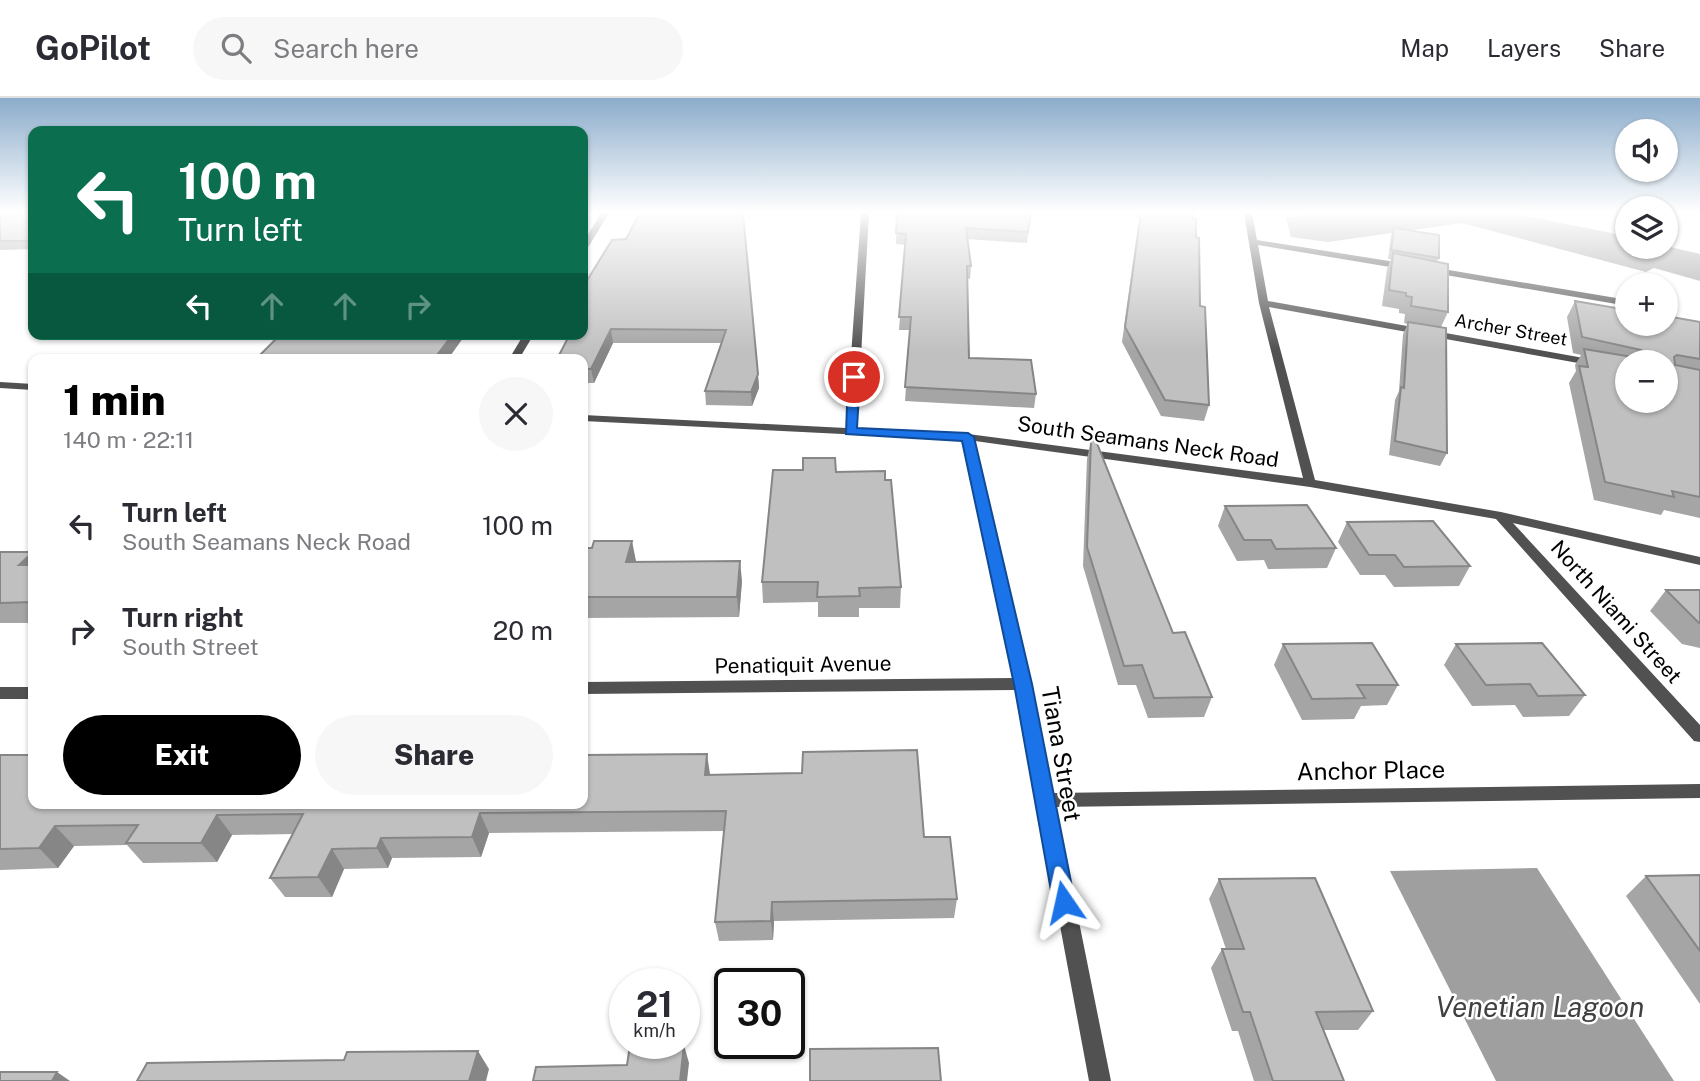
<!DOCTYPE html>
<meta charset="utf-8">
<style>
:root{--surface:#fff;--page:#f7f7f7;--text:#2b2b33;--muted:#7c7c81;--line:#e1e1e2;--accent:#000}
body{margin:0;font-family:"Public Sans",sans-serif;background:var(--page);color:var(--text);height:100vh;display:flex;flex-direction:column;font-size:26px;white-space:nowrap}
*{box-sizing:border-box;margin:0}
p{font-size:23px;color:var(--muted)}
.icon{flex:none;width:38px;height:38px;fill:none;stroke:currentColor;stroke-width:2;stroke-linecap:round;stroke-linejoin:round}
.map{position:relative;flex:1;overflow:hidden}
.sheet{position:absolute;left:28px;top:256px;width:560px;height:455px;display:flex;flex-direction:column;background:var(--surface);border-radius:14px;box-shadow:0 2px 5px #0004}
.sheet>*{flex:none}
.top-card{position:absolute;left:28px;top:28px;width:560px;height:214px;border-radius:14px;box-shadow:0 2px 5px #0004;background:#0b6e4f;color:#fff;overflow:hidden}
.controls{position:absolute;left:1615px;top:21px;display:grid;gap:14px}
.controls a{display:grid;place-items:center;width:63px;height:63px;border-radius:50%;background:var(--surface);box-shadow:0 2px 5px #0004;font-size:35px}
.speed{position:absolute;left:609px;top:870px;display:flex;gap:14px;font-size:35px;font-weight:700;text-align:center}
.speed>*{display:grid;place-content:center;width:91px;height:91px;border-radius:50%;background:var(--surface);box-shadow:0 2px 5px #0004;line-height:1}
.speed small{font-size:18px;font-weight:400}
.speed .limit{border:4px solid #111;border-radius:10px;background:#fff;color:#111}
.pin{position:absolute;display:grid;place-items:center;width:60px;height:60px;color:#fff;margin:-30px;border:4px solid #fff;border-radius:50%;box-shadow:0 2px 7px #0007}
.me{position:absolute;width:77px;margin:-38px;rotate:349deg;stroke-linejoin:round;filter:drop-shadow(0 0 5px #0008)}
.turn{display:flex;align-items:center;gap:24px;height:147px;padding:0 35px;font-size:32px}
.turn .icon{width:91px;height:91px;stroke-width:2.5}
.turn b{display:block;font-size:49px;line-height:60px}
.lanes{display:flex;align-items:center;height:66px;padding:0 35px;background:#0003;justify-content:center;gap:35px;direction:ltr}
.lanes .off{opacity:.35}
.round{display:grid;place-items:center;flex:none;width:74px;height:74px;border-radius:37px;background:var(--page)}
.overview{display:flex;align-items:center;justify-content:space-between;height:119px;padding:0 35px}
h1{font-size:42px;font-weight:800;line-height:52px;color:var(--accent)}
.cta{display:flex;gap:14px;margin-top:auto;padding:14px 35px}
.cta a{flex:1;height:80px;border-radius:42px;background:var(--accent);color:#fff;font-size:28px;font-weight:800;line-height:80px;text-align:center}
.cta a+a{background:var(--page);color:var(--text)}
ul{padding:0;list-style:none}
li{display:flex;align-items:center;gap:21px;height:105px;padding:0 35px}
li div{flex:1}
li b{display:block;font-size:26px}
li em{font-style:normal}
header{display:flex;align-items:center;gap:42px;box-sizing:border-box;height:98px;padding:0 35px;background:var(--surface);border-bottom:2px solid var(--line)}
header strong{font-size:33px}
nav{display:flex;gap:38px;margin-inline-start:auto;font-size:24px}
.search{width:490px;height:63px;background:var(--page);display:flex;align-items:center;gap:18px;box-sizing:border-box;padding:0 24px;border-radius:38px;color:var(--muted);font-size:26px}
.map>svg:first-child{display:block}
.water{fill:#9f9f9f}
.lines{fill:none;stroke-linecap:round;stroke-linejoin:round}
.minor{fill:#515151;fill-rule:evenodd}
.wall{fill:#a5a5a5}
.shaded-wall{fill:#868686}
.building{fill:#c0c0c0;stroke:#868686;stroke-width:2;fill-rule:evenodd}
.route{fill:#1a73e8;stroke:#114b97;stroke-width:2}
.labels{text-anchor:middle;stroke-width:5;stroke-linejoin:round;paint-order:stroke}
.far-street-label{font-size:18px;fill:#000;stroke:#fff}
.street-label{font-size:21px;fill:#000;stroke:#fff}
.near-street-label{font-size:24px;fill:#000;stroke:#fff}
.near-water-label{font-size:28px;font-style:italic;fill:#404040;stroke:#fff}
</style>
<header>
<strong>GoPilot</strong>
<div class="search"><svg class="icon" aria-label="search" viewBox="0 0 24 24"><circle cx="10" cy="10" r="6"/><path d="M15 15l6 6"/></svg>Search here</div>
<nav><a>Map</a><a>Layers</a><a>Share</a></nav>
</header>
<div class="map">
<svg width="1700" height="983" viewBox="0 0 1700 983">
<rect width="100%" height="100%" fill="#fff"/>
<g class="water">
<polygon points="1310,115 1510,115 1627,138 1628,149 1666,148 1700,156 1700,183 1654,170 1646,174 1462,125 1328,144 1291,139 1286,120"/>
<polygon points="1537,770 1674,983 1496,983 1390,773"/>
</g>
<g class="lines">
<g class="minor">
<polygon points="601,115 609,115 587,151 583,153 583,145"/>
<polygon points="861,115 869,115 857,330 968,336 1303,380 1259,205 1244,115 1252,115 1257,142 1408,166 1412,169 1408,172 1258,147 1268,203 1628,268 1628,274 1269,209 1315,382 1501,414 1700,459 1700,467 1513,425 1700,627 1700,644 1694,643 1496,421 1310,389 975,343 1031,586 1053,695 1700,686 1700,700 1056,709 1111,983 1089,983 1016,592 583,596 583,584 1014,580 963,342 583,323 583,317 846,330"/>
<polygon points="1431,169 1628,202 1628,208 1428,174 1428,170"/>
<polygon points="1666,209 1674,211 1676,213 1671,216 1666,215"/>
<polygon points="524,236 534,236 519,261 509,261"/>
<polygon points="0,284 33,286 33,292 0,290"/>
<rect x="0" y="589" width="33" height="12"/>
</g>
</g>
<g class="wall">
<polygon points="33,115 33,151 0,152 0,118"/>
<polygon points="743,115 759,290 752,308 706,307 705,293 721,245 613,245 594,285 583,285 583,261 626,141"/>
<polygon points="897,115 1031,115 1027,145 967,141 971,168 970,181 967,180 969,260 1036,296 1034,310 905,303 910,232 899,232 905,147 896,146"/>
<polygon points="1136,115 1193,115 1200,208 1209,307 1204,323 1161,318 1122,244 1139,120 1135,120"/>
<polygon points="1394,130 1439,160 1437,164 1448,214 1441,229 1447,355 1440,368 1389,357 1395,302 1399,293 1403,236 1408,226 1404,225 1405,216 1399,215 1399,211 1382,208 1387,171 1391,161 1388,161 1391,138"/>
<polygon points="1575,203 1700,224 1700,420 1664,412 1661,417 1594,402 1569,285 1576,273 1575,267 1581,257 1573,255 1567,219"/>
<polygon points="1091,343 1173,535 1212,599 1204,619 1148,620 1136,587 1118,587 1083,468 1087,361"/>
<polygon points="836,374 901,489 900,510 859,510 859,519 818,519 818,504 763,505 762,484"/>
<polygon points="1225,408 1336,450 1327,470 1268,471 1264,462 1237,463 1218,428"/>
<polygon points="1347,424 1470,468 1459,488 1394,489 1385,477 1360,477 1338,444"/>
<polygon points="583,450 636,464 742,483 739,519 583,520"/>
<rect x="0" y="454" width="33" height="71"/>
<polygon points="1666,492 1700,492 1700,550 1682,546 1650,513"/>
<polygon points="1283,546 1398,587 1387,607 1361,608 1354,621 1302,622 1274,567"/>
<polygon points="1456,546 1585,597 1569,618 1523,619 1515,607 1472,608 1444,567"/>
<polygon points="0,657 710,677 924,739 957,801 954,820 774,823 773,842 719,843 715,824 724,733 489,735 481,759 392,760 388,770 344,771 332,799 285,799 270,780 293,736 232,737 217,764 143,765 127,747 74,748 58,770 0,772"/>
<polygon points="1700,777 1700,906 1626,798 1646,778"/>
<polygon points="1219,781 1373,913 1358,932 1324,932 1344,983 1254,983 1238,933 1232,933 1211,870 1222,851 1226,851 1209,801"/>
</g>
<g class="shaded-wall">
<polygon points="611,231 613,245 594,285 591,271"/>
<polygon points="453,236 466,236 448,261 434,261"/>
<polygon points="758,276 759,290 752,308 751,294"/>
<polygon points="632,443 636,463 631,484 626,464"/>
<polygon points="33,454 33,485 19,467"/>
<polygon points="740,463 742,483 739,519 737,499"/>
<polygon points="707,656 710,676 708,697 705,677"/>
<polygon points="480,715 489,735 481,759 472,739"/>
<polygon points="217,717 232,737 217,764 201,745"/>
<polygon points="55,728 74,748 58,770 39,750"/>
<polygon points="381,740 392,760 388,770 377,750"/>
<polygon points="332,751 344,771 332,799 318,779"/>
<polygon points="772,804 774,823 773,842 771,823"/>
<polygon points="684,947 689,965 687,983 680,983"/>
<polygon points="478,953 489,971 486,983 469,983"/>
<polygon points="57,974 70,983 52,983"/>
</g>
<g class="building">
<polygon points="2,115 33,115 33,143 0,143 0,118"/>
<polygon points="640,115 743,115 758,276 751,294 705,293 726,232 611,231 591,271 583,271 583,261 557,261 570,236 583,236 583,189 612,142 626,141"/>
<polygon points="897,115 1031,115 1028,134 966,130 971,168 967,168 969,260 1031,262 1036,296 905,289 911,219 899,219 906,136 896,135"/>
<polygon points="1141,115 1193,115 1193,121 1196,121 1196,139 1199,140 1200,208 1205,209 1209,307 1165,302 1125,229"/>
<polygon points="1394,130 1439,137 1439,160 1391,152"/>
<polygon points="1393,155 1448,166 1448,214 1411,208 1412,199 1406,198 1406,195 1389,192"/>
<path d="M1575 203 1628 212V226H1666V218L1700 224V261L1677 257 1674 259 1675 267 1700 272V399L1672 393 1674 399 1605 384 1579 268 1588 269 1584 251 1638 260 1641 252 1582 239ZM1628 264H1666V303H1628Z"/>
<polygon points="1408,224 1446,230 1447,355 1395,343 1401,289 1404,290"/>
<polygon points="281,236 453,236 434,261 256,261"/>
<polygon points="1091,343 1096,343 1173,535 1185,534 1212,599 1154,600 1142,567 1124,568 1087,449"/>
<polygon points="803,360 835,360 836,374 885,373 885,382 891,382 901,489 859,490 860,498 817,499 818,484 762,484 773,372 803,372"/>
<polygon points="1307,407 1336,450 1276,451 1271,442 1244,442 1225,408"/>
<polygon points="1433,423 1470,468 1404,469 1395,457 1369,457 1347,424"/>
<polygon points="594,443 632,443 626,464 740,463 737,499 583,499 583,450 592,450"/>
<polygon points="0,454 33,454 19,467 33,467 33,504 0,505"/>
<polygon points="1666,492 1700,492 1700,525 1699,525"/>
<polygon points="1372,545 1398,587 1357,587 1365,600 1312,601 1283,546"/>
<polygon points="1542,545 1585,597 1538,598 1530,586 1486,587 1456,546"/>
<polygon points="917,652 924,739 950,739 957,801 772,804 771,823 715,824 726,713 480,715 472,739 381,740 377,750 332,751 318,779 270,780 303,716 217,717 201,745 126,745 138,727 55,728 39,750 0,751 0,657 33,657 33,705 583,705 583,657 707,656 705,677 802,675 803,654"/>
<polygon points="1700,777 1700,853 1646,778"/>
<polygon points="1315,780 1373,913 1316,914 1344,983 1273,983 1250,914 1243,914 1222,851 1244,851 1219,781"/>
<polygon points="630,947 684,947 680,983 533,983 536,969 627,967"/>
<polygon points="938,950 941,983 810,983 810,951"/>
<polygon points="478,953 469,983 137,983 147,965 344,962 347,954"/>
<polygon points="0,974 57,974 52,983 0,983"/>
</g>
<linearGradient id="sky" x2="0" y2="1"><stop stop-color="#8baccb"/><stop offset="0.45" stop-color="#fff"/><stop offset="1" stop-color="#fff" stop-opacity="0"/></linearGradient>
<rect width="1700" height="253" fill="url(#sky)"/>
<polygon class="route" points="854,275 860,279 857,330 968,335 974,339 1032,586 1075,804 1072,811 1064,814 1056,811 1053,804 1014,586 962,343 846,336 848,279"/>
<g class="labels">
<g class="far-street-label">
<text transform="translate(1511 232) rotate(10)" y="6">Archer Street</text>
</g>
<g class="street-label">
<text transform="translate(1148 344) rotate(8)" y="7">South Seamans Neck Road</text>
<text transform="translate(1616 514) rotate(48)" y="7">North Niami Street</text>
<text transform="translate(803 567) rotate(-1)" y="7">Penatiquit Avenue</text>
</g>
<g class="near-street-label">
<text transform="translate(1061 656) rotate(80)" y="8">Tiana Street</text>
<text transform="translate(1371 673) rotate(-1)" y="8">Anchor Place</text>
</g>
<g class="near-water-label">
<text x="1540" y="919">Venetian Lagoon</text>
</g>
</g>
</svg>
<div class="controls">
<a><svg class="icon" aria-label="sound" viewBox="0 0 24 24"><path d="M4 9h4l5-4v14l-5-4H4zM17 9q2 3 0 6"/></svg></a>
<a><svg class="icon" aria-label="layers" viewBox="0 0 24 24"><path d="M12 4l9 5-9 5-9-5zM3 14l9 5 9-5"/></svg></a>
<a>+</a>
<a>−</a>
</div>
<div class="speed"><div>21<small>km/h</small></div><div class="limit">30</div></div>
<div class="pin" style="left:854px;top:279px;background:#d93025"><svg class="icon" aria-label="arrive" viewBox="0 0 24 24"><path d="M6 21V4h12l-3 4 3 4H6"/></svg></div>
<svg class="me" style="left:1064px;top:804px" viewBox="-20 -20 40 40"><path d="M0-17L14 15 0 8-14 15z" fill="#1a73e8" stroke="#fff" stroke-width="4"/></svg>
<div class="top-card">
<div class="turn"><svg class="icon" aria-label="left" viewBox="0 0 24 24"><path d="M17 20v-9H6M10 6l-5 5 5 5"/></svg><div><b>100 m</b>Turn left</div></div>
<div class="lanes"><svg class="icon" aria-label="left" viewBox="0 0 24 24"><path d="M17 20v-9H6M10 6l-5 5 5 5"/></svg><svg class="icon off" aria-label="ahead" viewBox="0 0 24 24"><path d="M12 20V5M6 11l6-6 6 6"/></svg><svg class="icon off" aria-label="ahead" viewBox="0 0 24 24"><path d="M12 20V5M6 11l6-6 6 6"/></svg><svg class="icon off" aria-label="right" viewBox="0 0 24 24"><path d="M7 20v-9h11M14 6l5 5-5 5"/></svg></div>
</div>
<section class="sheet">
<div class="overview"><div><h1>1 min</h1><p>140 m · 22:11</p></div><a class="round"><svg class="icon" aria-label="close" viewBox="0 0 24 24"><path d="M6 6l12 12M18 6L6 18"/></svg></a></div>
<ul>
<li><svg class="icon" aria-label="left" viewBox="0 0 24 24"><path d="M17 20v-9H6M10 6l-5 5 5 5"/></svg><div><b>Turn left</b><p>South Seamans Neck Road</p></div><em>100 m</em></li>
<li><svg class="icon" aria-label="right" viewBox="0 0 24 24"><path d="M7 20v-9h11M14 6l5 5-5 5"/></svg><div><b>Turn right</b><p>South Street</p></div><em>20 m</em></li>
</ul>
<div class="cta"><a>Exit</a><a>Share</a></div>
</section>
</div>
